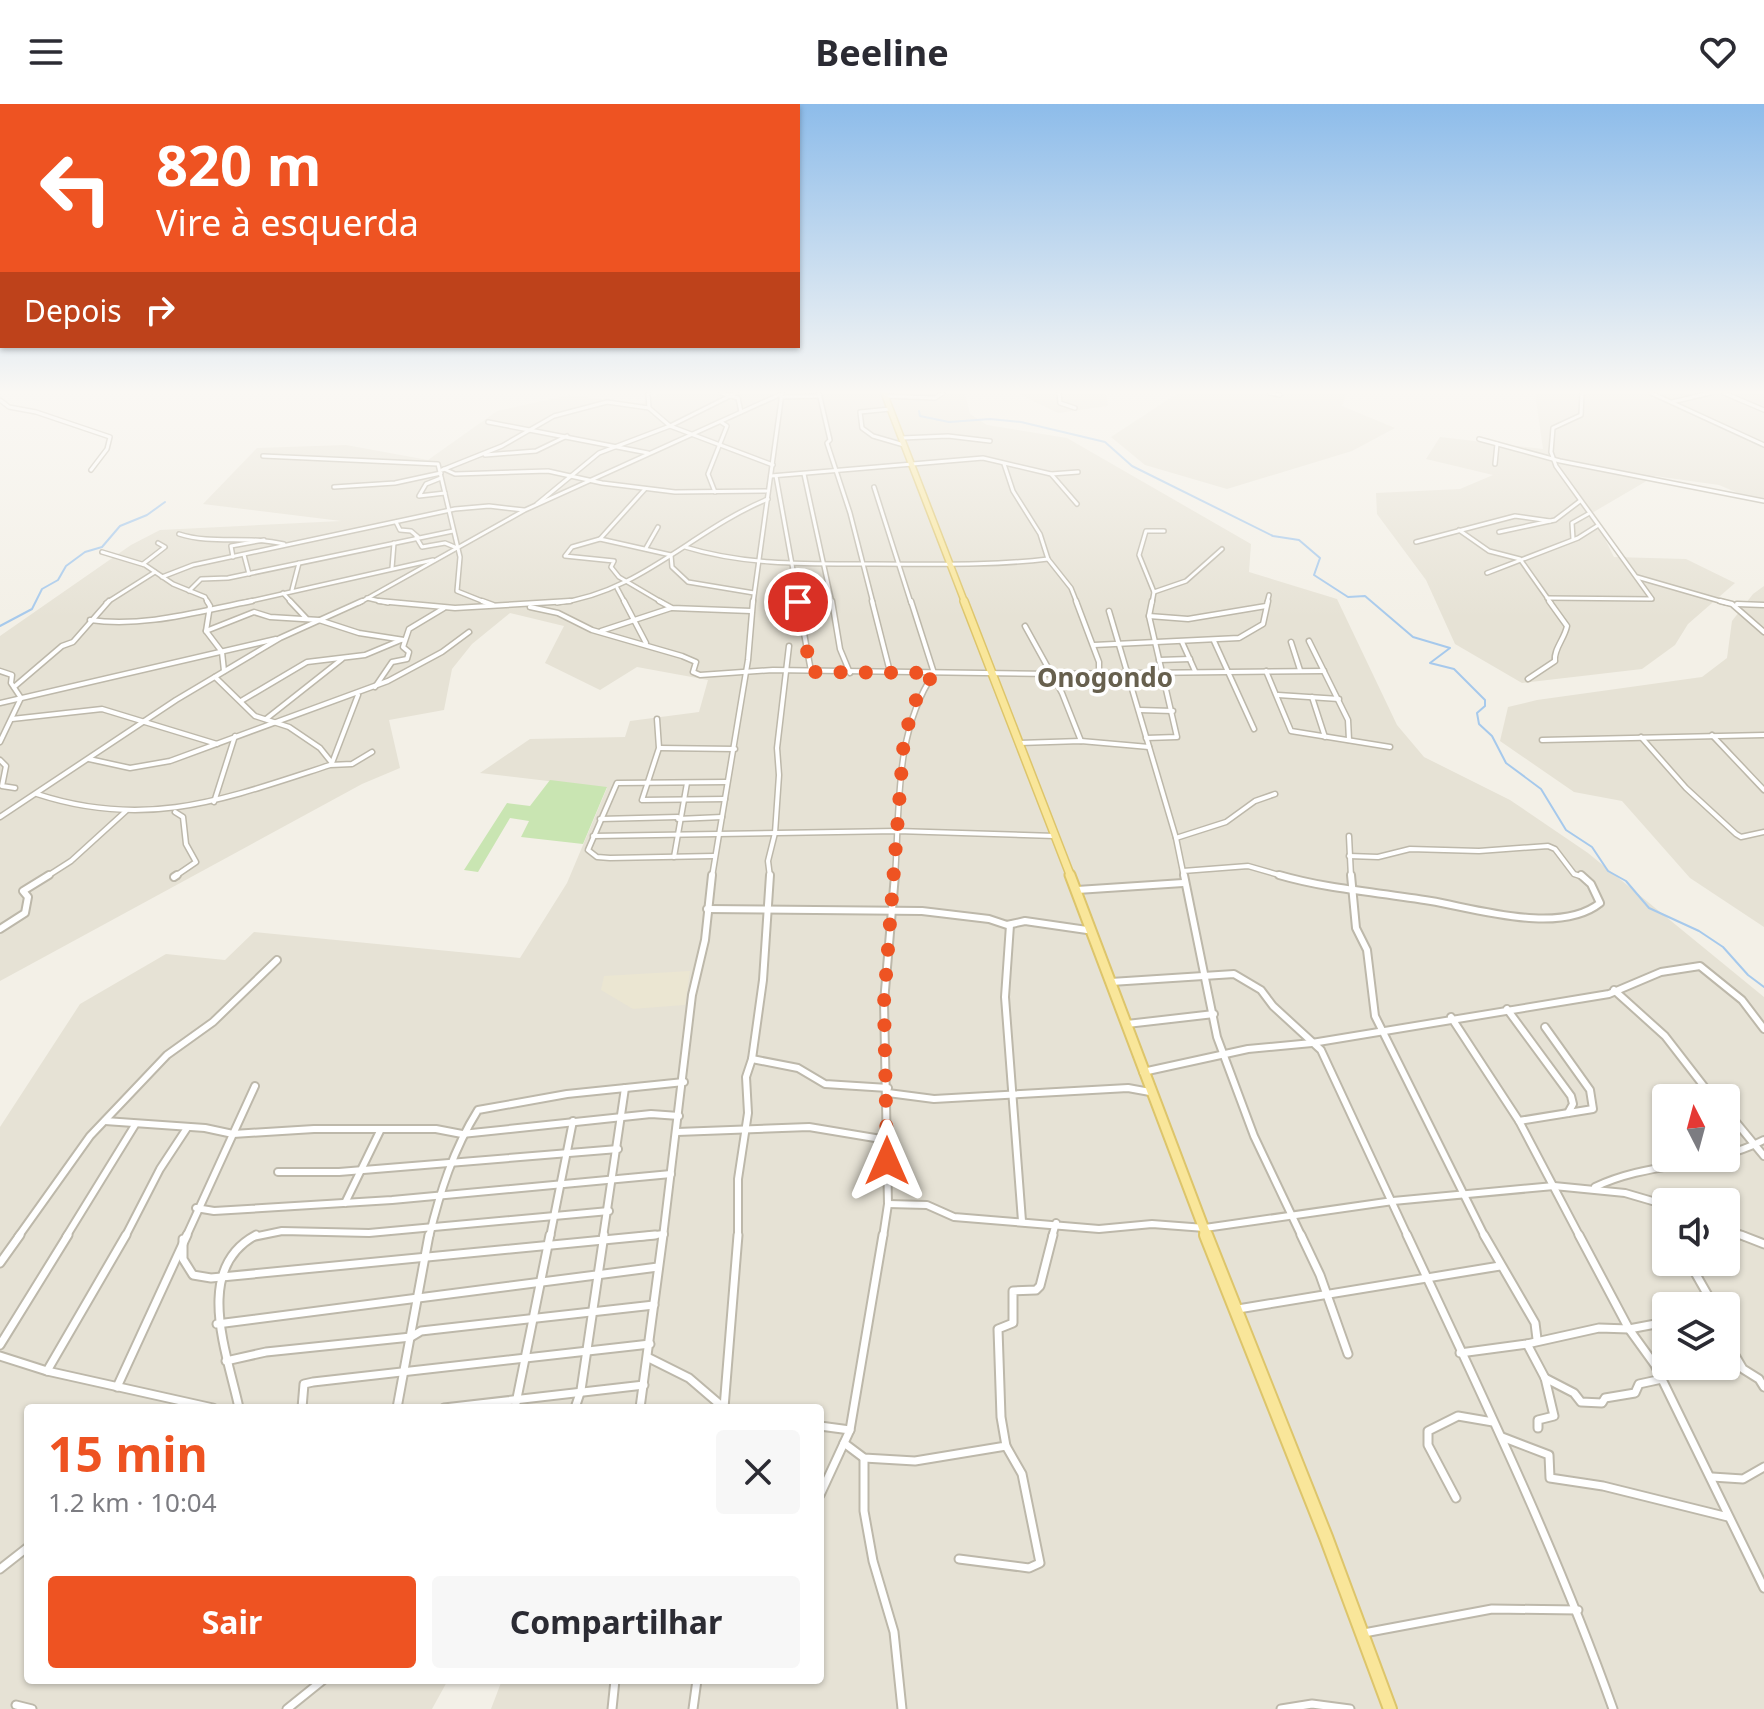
<!DOCTYPE html>
<html lang="pt">
<meta charset="utf-8">
<style>
:root{--surface:#fff;--page:#f7f7f7;--text:#2b2b33;--muted:#7c7c81;--accent:#ee5322}
body{margin:0;font-family:"Noto Sans",sans-serif;background:var(--page);color:var(--text);height:100vh;display:flex;flex-direction:column;font-size:30px;white-space:nowrap}
*{box-sizing:border-box;margin:0}
p{font-size:26px;color:var(--muted)}
.icon{flex:none;width:44px;height:44px;fill:none;stroke:currentColor;stroke-width:2;stroke-linecap:round;stroke-linejoin:round}
.map{position:relative;flex:1;overflow:hidden}
.side{position:absolute;left:24px;top:1300px;width:800px;height:280px;display:flex;flex-direction:column;background:var(--surface);border-radius:8px;box-shadow:0 2px 6px #0004}
.side>*{flex:none}
.banner{position:absolute;left:0px;top:0px;width:800px;height:244px;box-shadow:0 2px 6px #0004;background:#ee5322;color:#fff;overflow:hidden}
.needle{width:52px;rotate:354deg}
.tools{position:absolute;left:1652px;top:980px;display:grid;gap:16px}
.tools a{display:grid;place-items:center;width:88px;height:88px;border-radius:8px;background:var(--surface);box-shadow:0 2px 6px #0004;font-size:40px}
.pin{position:absolute;display:grid;place-items:center;width:68px;height:68px;color:#fff;margin:-34px;border:4px solid #fff;border-radius:50%;box-shadow:0 2px 8px #0007}
.me{position:absolute;width:88px;margin:-44px;rotate:0deg;stroke-linejoin:round;filter:drop-shadow(0 0 6px #0008)}
.turn{display:flex;align-items:center;gap:28px;height:168px;padding:0 24px;font-size:36px}
.turn .icon{width:104px;height:104px;stroke-width:2.5}
.turn b{display:block;font-size:56px;line-height:68px}
.then{display:flex;align-items:center;height:76px;padding:0 24px;background:#0003;gap:16px;font-size:30px}
.round{display:grid;place-items:center;flex:none;width:84px;height:84px;border-radius:8px;background:var(--page)}
.summary{display:flex;align-items:center;justify-content:space-between;height:136px;padding:0 24px}
h1{font-size:48px;font-weight:700;line-height:60px;color:var(--accent)}
.cta{display:flex;gap:16px;margin-top:auto;padding:16px 24px}
.cta a{flex:1;height:92px;border-radius:8px;background:var(--accent);color:#fff;font-size:32px;font-weight:700;line-height:92px;text-align:center}
.cta a+a{background:var(--page);color:var(--text)}
header{display:flex;justify-content:space-between;align-items:center;height:104px;padding:0 24px;background:var(--surface);font-size:36px;font-weight:700}
.map>svg:first-child{display:block}
.residential{fill:#e6e2d5;fill-rule:evenodd}
.education{fill:#ebe6d2}
.green{fill:#c9e5b2}
.lines{fill:none;stroke-linecap:round;stroke-linejoin:round}
.stream{stroke:#a6c9ec;stroke-width:2}
.street-far3-casing{stroke:#bdb8aa;stroke-width:6}
.street-far2-casing{stroke:#bdb8aa;stroke-width:7}
.street-far1-casing{stroke:#bdb8aa;stroke-width:10}
.street-casing{stroke:#bdb8aa;stroke-width:11}
.primary-far3-casing{stroke:#ddc56b;stroke-width:8}
.primary-far2-casing{stroke:#ddc56b;stroke-width:10}
.primary-far1-casing{stroke:#ddc56b;stroke-width:13}
.primary-casing{stroke:#ddc56b;stroke-width:16}
.street-far3{stroke:#fff;stroke-width:3}
.street-far2{stroke:#fff;stroke-width:4}
.street-far1{stroke:#fff;stroke-width:6}
.street{stroke:#fff;stroke-width:7}
.primary-far3{stroke:#f9e69a;stroke-width:5}
.primary-far2{stroke:#f9e69a;stroke-width:7}
.primary-far1{stroke:#f9e69a;stroke-width:9}
.primary{stroke:#f9e69a;stroke-width:12}
.route{stroke:#ee5322;stroke-width:14;stroke-dasharray:0 25.2}
.labels{text-anchor:middle;stroke-width:7;stroke-linejoin:round;paint-order:stroke}
.quarter-label{font-size:26px;font-weight:bold;fill:#67604e;stroke:#fff}
</style>
<header><svg class="icon" aria-label="menu" viewBox="0 0 24 24"><path d="M4 6h16M4 12h16M4 18h16"/></svg>Beeline<svg class="icon" aria-label="heart" viewBox="0 0 24 24"><path d="M12 20l-8-8c-3-5 5-10 8-4 3-6 11-1 8 4z"/></svg></header>
<div class="map">
<svg width="1764" height="1605" viewBox="0 0 1764 1605">
<rect width="100%" height="100%" fill="#f3f0e7"/>
<g class="residential">
<path d="M660 289H965L970 310 987 321 1067 334 1251 440 1249 468 1337 495 1397 621 1424 653 1510 696 1588 749 1764 893V1605H491L502 1576H820V1304H28V1576H448L432 1605H0V1023L80 900 166 850 225 856 254 828 520 854 567 779 607 684 480 669 530 635 625 633 630 617 699 608 708 576 637 563 600 586 545 559 564 522 510 509 472 540 452 565 444 606 389 616 400 664 362 680 0 877V532L131 441 160 426 341 417 203 400 257 344 346 341 428 356 497 307 570 291 640 300ZM1666 994H1726V1054H1666ZM1666 1098H1726V1158H1666ZM1666 1202H1726V1262H1666Z"/>
<polygon points="1017,289 1106,289 1108,302 1058,309"/>
<polygon points="1178,289 1347,289 1342,302 1395,324 1352,347 1227,385 1145,361 1111,333"/>
<polygon points="1535,289 1764,289 1764,400 1719,381 1655,372 1592,409 1614,453 1686,455 1735,479 1688,520 1675,541 1642,565 1522,579 1455,540 1426,476 1377,410 1376,389 1460,385 1493,371 1426,355 1440,333 1543,345"/>
<polygon points="1764,482 1764,823 1690,774 1622,697 1574,688 1500,637 1508,603 1537,596 1702,573 1727,554 1732,517 1753,490"/>
</g>
<polygon class="education" points="690,867 685,901 633,905 601,886 604,872"/>
<polygon class="green" points="550,676 607,683 583,740 521,733 529,717 510,714 478,768 464,766 507,699 530,702"/>
<g class="lines">
<g class="stream">
<polyline points="919,307 920,312 949,318 990,315 1021,318 1105,338 1132,362 1273,432 1299,436 1320,454 1314,471 1348,493 1365,492 1413,533 1450,544 1430,559 1454,565 1485,596 1485,602 1477,609 1479,620 1492,632 1506,659 1541,685 1566,726 1592,743 1608,767 1626,777 1649,804 1699,827 1723,843 1748,871 1764,883"/>
<polyline points="0,522 32,505 42,485 58,476 66,462 85,448 102,443 120,422 147,411 165,398"/>
</g>
<g class="street-far3-casing">
<g id="street-far3">
<polyline points="648,289 649,304 670,322 773,361"/>
<polyline points="721,289 738,294 741,308"/>
<polyline points="819,289 830,336 827,339 850,409 873,499"/>
<polyline points="1059,289 1060,299 1075,304"/>
<polyline points="1270,289 1280,291"/>
<polyline points="1651,289 1764,341"/>
<polyline points="1724,289 1764,306"/>
<polyline points="885,292 935,294 943,289"/>
<polyline points="781,293 819,292"/>
<polyline points="0,296 9,303 36,308 110,333 107,345 91,366"/>
<polyline points="1672,298 1710,289"/>
<polyline points="890,305 860,308 862,324 873,332 904,341"/>
<polyline points="488,318 648,349"/>
<polyline points="902,334 948,332 990,337"/>
<polyline points="1479,335 1560,357 1764,397"/>
<polyline points="485,351 536,347 567,332"/>
<polyline points="263,352 438,360 460,453 457,487 487,499"/>
<polyline points="1004,360 1013,387 1040,430 1048,455 1071,484 1077,499"/>
<polyline points="1495,360 1497,340"/>
<polyline points="444,365 455,370 548,367 602,379 675,388 766,387"/>
<polyline points="442,366 502,342 554,312 607,298 649,304"/>
<polyline points="804,370 832,499"/>
<polyline points="1051,370 1078,368"/>
<polyline points="771,372 983,354 1051,370 1077,400"/>
<polyline points="776,372 799,499"/>
<polyline points="441,374 426,380 419,392 445,389"/>
<polyline points="334,383 395,379 441,369"/>
<polyline points="874,383 911,499"/>
<polyline points="645,385 600,435 671,451 672,463 688,478 754,489"/>
<polyline points="715,388 708,370 727,322 721,318"/>
<polyline points="537,400 599,349 670,322 736,289"/>
<polyline points="396,418 400,426 411,427 418,433"/>
<polyline points="1459,426 1489,447 1520,455 1551,499"/>
<polyline points="1499,428 1555,416 1580,397"/>
<path d="M179 430C213 441 247 431 284 440"/>
<polyline points="416,433 422,443 445,439 457,444"/>
<polyline points="600,435 572,443 565,452 614,457 611,463 619,473 663,499"/>
<polyline points="1573,435 1572,419 1588,410"/>
<polyline points="1416,438 1515,412 1550,417"/>
<path d="M685 443C747 462 811 460 875 460 933 460 990 462 1048 455"/>
<polyline points="646,444 658,423"/>
<polyline points="102,448 145,461 173,480 205,493 208,499"/>
<polyline points="244,451 249,470"/>
<polyline points="233,453 231,442 264,436"/>
<polyline points="143,460 165,443 158,439"/>
<polyline points="392,464 394,439"/>
<polyline points="1487,469 1578,434 1597,422"/>
<polyline points="162,473 193,461 455,405 489,402 524,406"/>
<polyline points="1637,473 1727,499"/>
<polyline points="617,484 625,499"/>
<polyline points="292,486 299,459"/>
<polyline points="189,487 201,475 228,474 453,427"/>
<polyline points="1154,488 1186,477 1222,445"/>
<polyline points="283,489 292,499"/>
<polyline points="367,494 388,499"/>
<polyline points="1547,494 1652,495 1556,362 1551,348 1553,324 1581,311 1582,289"/>
<polyline points="106,499 155,468"/>
<polyline points="242,499 433,456"/>
<polyline points="359,499 525,406 781,290"/>
<path d="M557 499C640 489 694 425 768 395"/>
<polyline points="753,499 782,289"/>
<polyline points="1152,499 1154,488 1139,451 1146,427 1164,427"/>
<polyline points="1267,499 1269,491"/>
</g>
</g>
<g class="street-far2-casing">
<g id="street-far2">
<polyline points="207,497 210,502 206,527 222,548 224,567"/>
<polyline points="290,497 306,514"/>
<polyline points="379,497 455,504 570,497"/>
<polyline points="482,497 493,501"/>
<polyline points="624,497 646,539"/>
<polyline points="659,497 672,504 751,507"/>
<polyline points="798,497 811,567"/>
<polyline points="832,497 840,545 850,569"/>
<polyline points="872,497 890,568"/>
<polyline points="1076,497 1099,558 1099,568"/>
<polyline points="1720,497 1732,500 1764,528"/>
<polyline points="1737,500 1764,501"/>
<polyline points="530,503 558,509 592,526 682,552 696,558 693,568 700,571 773,566 1052,570 1324,567"/>
<polyline points="1109,507 1176,734 1184,773"/>
<polyline points="1149,512 1188,515 1266,502"/>
<path d="M90 516C143 524 200 507 252 497"/>
<polyline points="1025,522 1062,589 1081,637"/>
<polyline points="206,527 254,508 270,513 319,516 359,529 404,536"/>
<polyline points="601,527 671,504"/>
<polyline points="1214,537 1254,625"/>
<polyline points="1309,537 1348,616 1349,636"/>
<polyline points="1182,538 1195,567"/>
<polyline points="1291,538 1300,566"/>
<polyline points="1094,541 1239,534 1263,520 1268,497"/>
<polyline points="1159,556 1190,555"/>
<polyline points="0,567 12,571 11,579 21,594 0,638"/>
<polyline points="1266,567 1291,627 1390,643"/>
<polyline points="215,573 255,612 289,623 320,644 332,659"/>
<path d="M1528 575 1555 557C1553 546 1565 534 1567 522L1549 497"/>
<polyline points="14,583 62,542 73,538 109,497"/>
<polyline points="375,583 392,558 407,555 409,548 403,543 409,525 444,504"/>
<polyline points="1278,591 1339,595"/>
<polyline points="1312,593 1325,633"/>
<polyline points="241,597 307,558 365,551 401,536"/>
<polyline points="0,599 276,535"/>
<polyline points="1139,606 1173,607"/>
<polyline points="12,615 102,605 217,640"/>
<polyline points="266,615 342,555"/>
<polyline points="657,615 659,644 642,696 725,695"/>
<polyline points="1712,631 1764,686"/>
<polyline points="1641,633 1686,684 1736,730 1741,733 1764,728"/>
<polyline points="1146,634 1177,633 1149,512 1152,497"/>
<polyline points="1542,636 1764,631"/>
<polyline points="1019,639 1081,637 1149,643"/>
<polyline points="660,644 735,645"/>
<polyline points="89,655 130,664 170,657 388,577 442,548 469,528"/>
<polyline points="0,656 6,662 2,682 15,684"/>
<polyline points="332,659 358,591"/>
<path d="M37 690C147 726 225 695 330 661L352 660 372 648"/>
<polyline points="214,698 235,632"/>
<polyline points="0,713 176,596 280,534 362,497"/>
<polyline points="600,715 678,713"/>
<polyline points="678,715 722,713"/>
<polyline points="593,732 897,727 1055,732"/>
<polyline points="1349,732 1351,773"/>
<polyline points="1176,734 1226,718 1255,697 1275,690"/>
<polyline points="714,752 610,754 597,753 588,746 617,679 727,678"/>
<polyline points="1349,752 1378,753 1410,745 1479,747 1548,742 1555,745 1574,770 1583,773"/>
<polyline points="674,753 687,679"/>
<polyline points="1183,767 1248,762 1286,773"/>
<polyline points="46,773 71,757 126,707"/>
<polyline points="174,773 196,758 186,740 183,713 175,708"/>
<polyline points="712,773 748,556 753,497"/>
<polyline points="770,773 768,757 775,729 779,671 777,644 789,542"/>
<path d="M895 773C900 703 894 629 934 569L911 497"/>
</g>
</g>
<g class="street-far1-casing">
<g id="street-far1">
<polyline points="1184,771 1217,933 1254,1032 1302,1133"/>
<path d="M1279 771C1331 786 1379 788 1431 797 1477 805 1560 831 1600 799L1591 780 1581 771"/>
<polyline points="1351,771 1356,824 1367,846 1375,912 1485,1133"/>
<polyline points="174,773 177,771"/>
<polyline points="1077,786 1183,779"/>
<polyline points="707,805 922,807 989,815 1007,821 1025,817 1087,826"/>
<polyline points="1010,821 1005,893 1022,1117"/>
<polyline points="0,825 25,809 28,793 23,787 49,771"/>
<polyline points="1111,878 1234,870 1261,886 1273,902 1321,946 1408,1133"/>
<polyline points="1614,886 1665,932 1713,994"/>
<polyline points="1507,905 1571,992 1573,1000 1568,1009"/>
<polyline points="1451,913 1519,1017 1580,1133"/>
<polyline points="1127,920 1214,910"/>
<polyline points="752,955 798,964 825,980 888,984"/>
<polyline points="1143,968 1248,945 1312,939 1609,890 1661,868 1700,862 1742,896 1764,925"/>
<polyline points="888,989 934,995 1128,984 1150,988"/>
<polyline points="1726,1006 1764,1052"/>
<polyline points="105,1017 205,1024 233,1030 314,1025 436,1025 462,1030 651,1010 679,1012"/>
<polyline points="1519,1017 1593,1005 1590,986 1545,923"/>
<polyline points="677,1028 809,1023 887,1036"/>
<polyline points="278,1068 339,1068 618,1045"/>
<path d="M1595 1083C1649 1057 1710 1064 1764 1036"/>
<polyline points="345,1099 380,1027"/>
<polyline points="888,1100 927,1101 954,1113 1099,1125 1152,1120 1205,1124 1393,1097 1554,1082 1625,1089 1666,1101"/>
<polyline points="1661,1100 1666,1112"/>
<polyline points="196,1104 214,1107 392,1096 671,1070"/>
<polyline points="1726,1125 1746,1133"/>
<polyline points="18,1133 90,1032 167,951 213,918 277,856"/>
<polyline points="66,1133 135,1021"/>
<polyline points="125,1133 160,1065 187,1024"/>
<polyline points="186,1133 255,982"/>
<polyline points="253,1133 282,1127 369,1129 609,1107"/>
<path d="M429 1133C440 1088 453 1046 478 1006L567 990 684 978"/>
<polyline points="550,1133 573,1017"/>
<polyline points="603,1133 625,984"/>
<polyline points="637,1133 664,1130"/>
<polyline points="663,1133 692,891 705,836 712,771"/>
<polyline points="738,1133 738,1075 748,1009 746,973 752,955 763,876 770,771"/>
<polyline points="883,1133 888,1100 884,898 895,771"/>
<polyline points="1052,1133 1056,1119"/>
</g>
</g>
<g class="street-casing">
<g id="street">
<polyline points="1301,1131 1320,1171 1348,1250"/>
<path d="M1407 1131C1480 1287 1555 1442 1613 1605"/>
<polyline points="1484,1131 1535,1219 1537,1235"/>
<polyline points="1579,1131 1629,1225 1655,1261 1764,1484"/>
<polyline points="1741,1131 1764,1140"/>
<polyline points="183,1135 183,1155 193,1171 211,1174 655,1131"/>
<polyline points="1689,1158 1714,1202"/>
<polyline points="0,1159 20,1131"/>
<polyline points="1238,1205 1500,1162"/>
<polyline points="217,1220 658,1163"/>
<polyline points="1726,1236 1743,1265 1759,1275 1764,1283"/>
<polyline points="1527,1240 1545,1274 1554,1312 1538,1316 1538,1324"/>
<polyline points="0,1241 68,1131"/>
<polyline points="1460,1249 1527,1240 1599,1224 1629,1225 1666,1218"/>
<polyline points="0,1252 47,1267 213,1304"/>
<polyline points="649,1254 689,1274 724,1304"/>
<polyline points="226,1257 266,1248 411,1233 421,1227 654,1201"/>
<polyline points="47,1267 126,1131"/>
<polyline points="1545,1274 1574,1289 1581,1298 1602,1299 1605,1294 1635,1289 1639,1280 1662,1275"/>
<polyline points="117,1283 187,1131"/>
<path d="M239 1304C228 1251 192 1165 256 1131"/>
<polyline points="302,1304 304,1280 313,1278 650,1240"/>
<polyline points="397,1304 429,1131"/>
<polyline points="444,1304 644,1281"/>
<polyline points="515,1304 550,1131"/>
<polyline points="575,1304 581,1286 604,1131"/>
<polyline points="640,1304 663,1131"/>
<polyline points="724,1304 738,1131"/>
<polyline points="820,1322 850,1326"/>
<polyline points="1502,1333 1549,1351 1550,1374 1603,1382 1728,1413"/>
<polyline points="844,1339 864,1354 915,1357 1006,1342 1001,1313 998,1225 1013,1219 1013,1187 1036,1186 1040,1182 1053,1131"/>
<polyline points="864,1354 864,1407 873,1457 894,1528 902,1605"/>
<polyline points="1712,1373 1743,1375 1764,1363"/>
<polyline points="820,1391 850,1326 883,1131"/>
<polyline points="1456,1394 1428,1341 1428,1327 1458,1312 1493,1318"/>
<polyline points="959,1455 1029,1464 1040,1459 1022,1370 1006,1342"/>
<polyline points="0,1465 28,1443"/>
<polyline points="1364,1529 1492,1505 1578,1506"/>
<polyline points="16,1601 32,1605"/>
<polyline points="287,1605 323,1576"/>
<polyline points="612,1605 615,1576"/>
<polyline points="693,1605 697,1576"/>
<polyline points="1281,1605 1312,1600 1350,1605"/>
</g>
</g>
<g class="primary-far3-casing">
<polyline id="primary-far3" points="884,289 965,499"/>
</g>
<g class="primary-far2-casing">
<polyline id="primary-far2" points="964,497 1071,773"/>
</g>
<g class="primary-far1-casing">
<polyline id="primary-far1" points="1070,771 1207,1133"/>
</g>
<g class="primary-casing">
<polyline id="primary" points="1206,1131 1326,1433 1390,1605"/>
</g>
<use href="#street-far3" class="street-far3"/>
<use href="#street-far2" class="street-far2"/>
<use href="#street-far1" class="street-far1"/>
<use href="#street" class="street"/>
<use href="#primary-far3" class="primary-far3"/>
<use href="#primary-far2" class="primary-far2"/>
<use href="#primary-far1" class="primary-far1"/>
<use href="#primary" class="primary"/>
</g>
<linearGradient id="sky" x2="0" y2="1"><stop stop-color="#8dbcea"/><stop offset="0.56" stop-color="#faf8f4"/><stop offset="1" stop-color="#faf8f4" stop-opacity="0"/></linearGradient>
<rect width="1764" height="514" fill="url(#sky)"/>
<g class="lines">
<polyline class="route" points="798,498 811,568 934,569 916,596 904,634 884,898 887,1057"/>
</g>
<g class="labels">
<g class="quarter-label">
<text x="1105" y="583">Onogondo</text>
</g>
</g>
</svg>
<div class="tools">
<a><svg class="needle" viewBox="-14 -14 28 28"><path d="M0-13l5 13h-10z" fill="#e53935"/><path d="M0 13l5-13h-10z" fill="#7c7c81"/></svg></a>
<a><svg class="icon" aria-label="sound" viewBox="0 0 24 24"><path d="M4 9h4l5-4v14l-5-4H4zM17 9q2 3 0 6"/></svg></a>
<a><svg class="icon" aria-label="layers" viewBox="0 0 24 24"><path d="M12 4l9 5-9 5-9-5zM3 14l9 5 9-5"/></svg></a>
</div>
<div class="pin" style="left:798px;top:498px;background:#d93025"><svg class="icon" aria-label="arrive" viewBox="0 0 24 24"><path d="M6 21V4h12l-3 4 3 4H6"/></svg></div>
<svg class="me" style="left:887px;top:1057px" viewBox="-20 -20 40 40"><path d="M0-17L14 15 0 8-14 15z" fill="#ee5322" stroke="#fff" stroke-width="4"/></svg>
<div class="banner">
<div class="turn"><svg class="icon" aria-label="left" viewBox="0 0 24 24"><path d="M17 20v-9H6M10 6l-5 5 5 5"/></svg><div><b>820 m</b>Vire à esquerda</div></div>
<div class="then">Depois<svg class="icon" aria-label="right" viewBox="0 0 24 24"><path d="M7 20v-9h11M14 6l5 5-5 5"/></svg></div>
</div>
<section class="side">
<div class="summary"><div><h1>15 min</h1><p>1.2 km · 10:04</p></div><a class="round"><svg class="icon" aria-label="close" viewBox="0 0 24 24"><path d="M6 6l12 12M18 6L6 18"/></svg></a></div>
<div class="cta"><a>Sair</a><a>Compartilhar</a></div>
</section>
</div>
